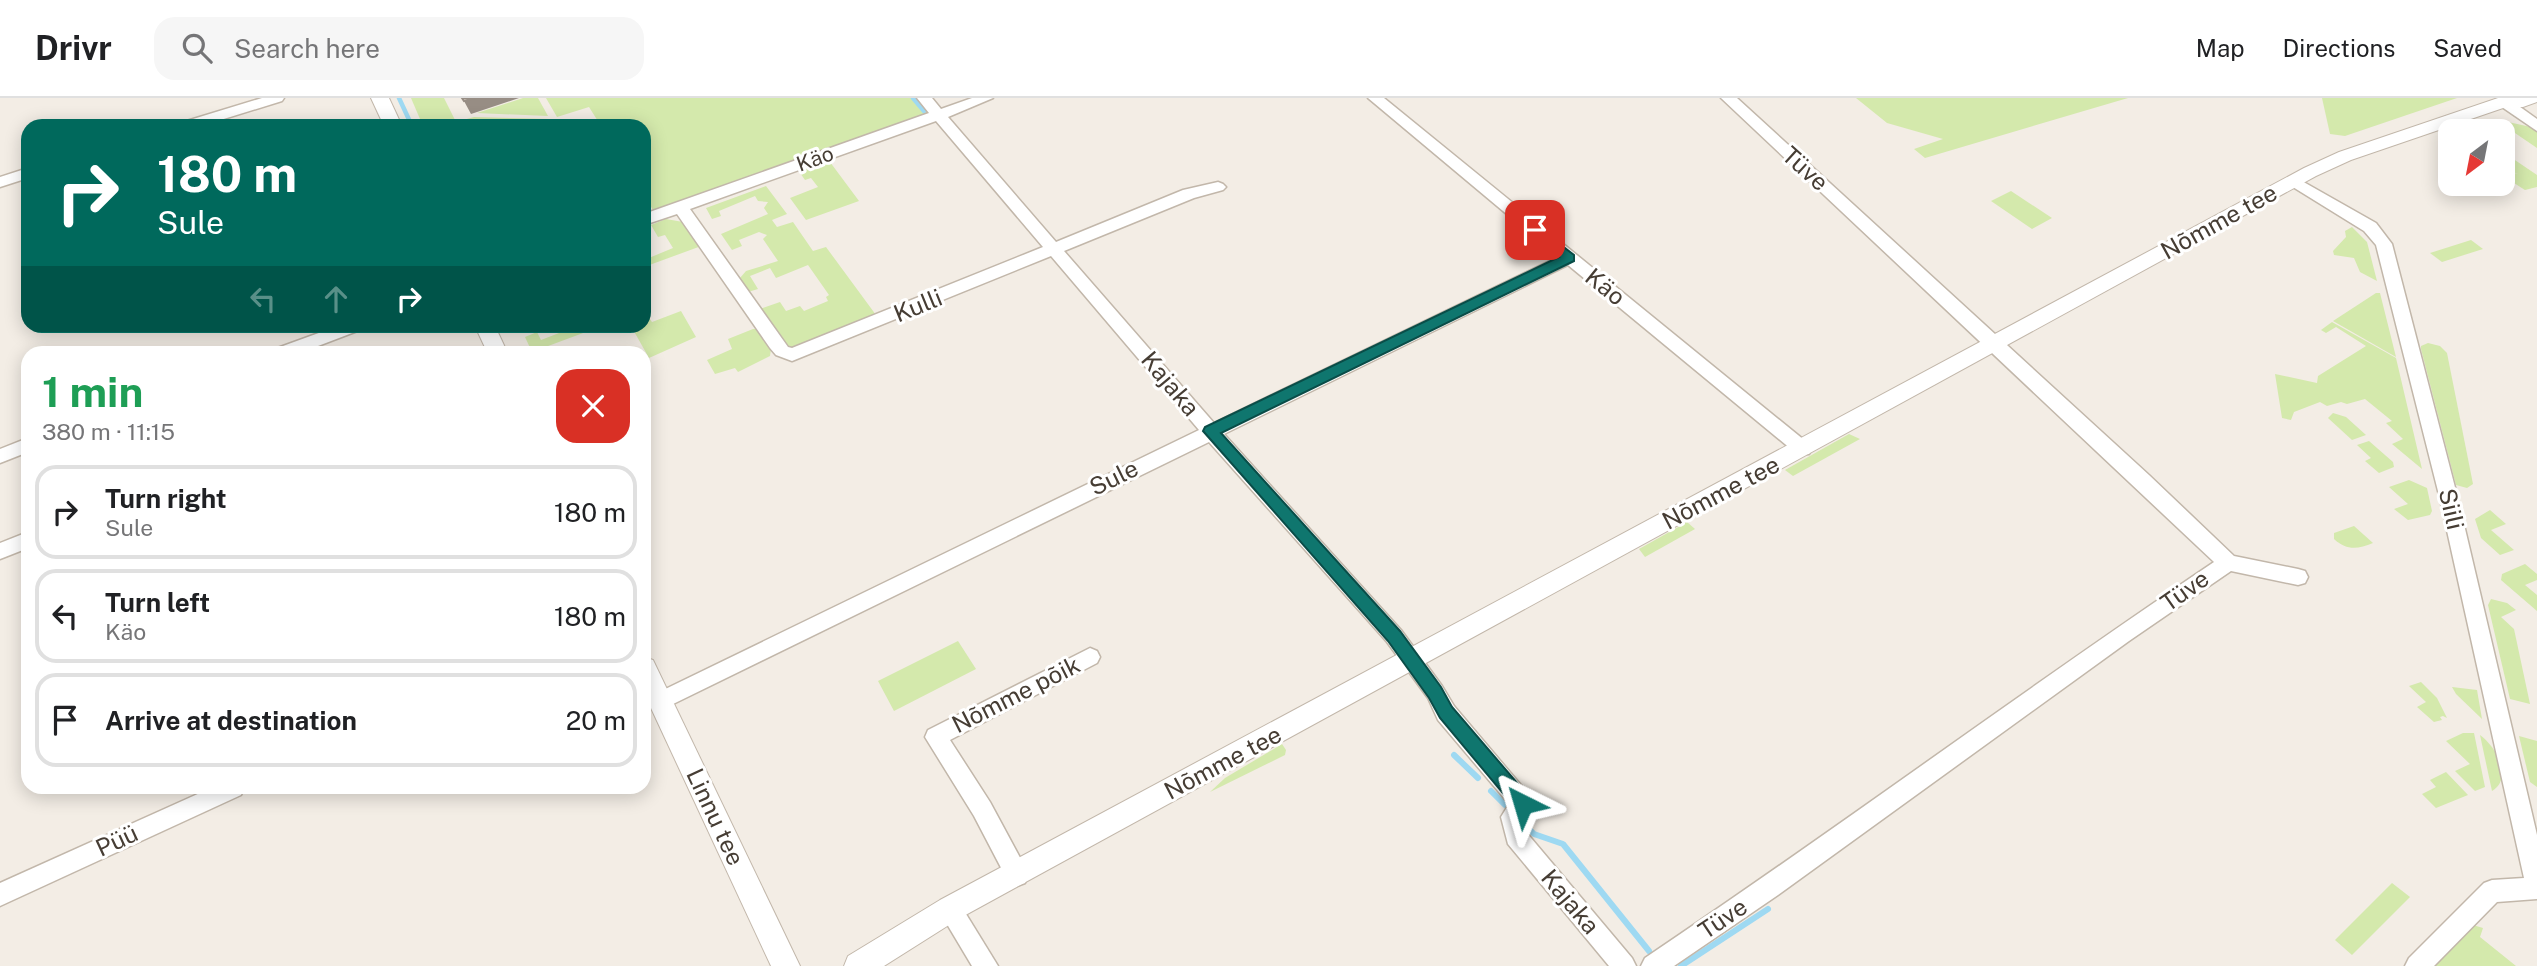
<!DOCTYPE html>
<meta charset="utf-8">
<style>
:root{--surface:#fff;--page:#f6f6f6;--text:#202124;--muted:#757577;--line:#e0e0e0}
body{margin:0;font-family:"Public Sans",sans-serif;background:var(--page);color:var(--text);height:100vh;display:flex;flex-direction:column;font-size:26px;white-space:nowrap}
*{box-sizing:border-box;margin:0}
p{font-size:23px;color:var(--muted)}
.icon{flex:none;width:38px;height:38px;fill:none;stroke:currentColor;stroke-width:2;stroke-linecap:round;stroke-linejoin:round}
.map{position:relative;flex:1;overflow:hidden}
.side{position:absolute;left:21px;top:248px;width:630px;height:448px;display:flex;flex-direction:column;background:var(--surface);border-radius:21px;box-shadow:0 4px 18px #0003}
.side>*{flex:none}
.hud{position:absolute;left:21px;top:21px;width:630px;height:214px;border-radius:21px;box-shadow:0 4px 18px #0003;background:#00695c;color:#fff;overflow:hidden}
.needle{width:46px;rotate:212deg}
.tools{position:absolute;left:2438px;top:21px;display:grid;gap:14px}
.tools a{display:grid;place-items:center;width:77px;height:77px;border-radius:14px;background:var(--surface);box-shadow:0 4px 18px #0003;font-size:35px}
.pin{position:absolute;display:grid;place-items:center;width:60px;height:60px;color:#fff;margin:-30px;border-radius:14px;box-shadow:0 4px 10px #0006}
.me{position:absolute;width:77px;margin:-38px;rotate:320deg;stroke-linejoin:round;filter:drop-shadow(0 0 5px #0008)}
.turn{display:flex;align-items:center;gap:24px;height:147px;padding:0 21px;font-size:32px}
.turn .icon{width:91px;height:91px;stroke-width:2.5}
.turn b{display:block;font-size:49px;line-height:60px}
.lanes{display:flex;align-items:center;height:66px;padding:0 21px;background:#0003;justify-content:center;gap:35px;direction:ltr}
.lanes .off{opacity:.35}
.round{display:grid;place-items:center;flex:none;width:74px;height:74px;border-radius:21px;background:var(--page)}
.overview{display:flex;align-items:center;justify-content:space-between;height:119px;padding:0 21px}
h1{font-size:42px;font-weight:700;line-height:52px;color:#1e9e55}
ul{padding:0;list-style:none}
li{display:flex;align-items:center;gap:21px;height:94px;margin:0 14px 10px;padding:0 7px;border:4px solid var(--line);border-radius:21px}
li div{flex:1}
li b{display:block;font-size:26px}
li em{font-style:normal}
header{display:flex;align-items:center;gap:42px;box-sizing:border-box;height:98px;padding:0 35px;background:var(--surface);border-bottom:2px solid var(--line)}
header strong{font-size:33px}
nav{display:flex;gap:38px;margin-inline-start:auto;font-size:24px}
.search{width:490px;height:63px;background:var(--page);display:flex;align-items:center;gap:18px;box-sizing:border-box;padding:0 24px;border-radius:21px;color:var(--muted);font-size:26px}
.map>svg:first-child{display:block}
.green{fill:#d4e9ac}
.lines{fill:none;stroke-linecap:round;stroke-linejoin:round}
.stream-far1{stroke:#9ed9f2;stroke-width:4.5}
.stream{stroke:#9ed9f2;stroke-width:6}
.minor-casing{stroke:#c2b7aa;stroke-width:3}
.tertiary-casing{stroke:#c2b7aa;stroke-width:2}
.minor{fill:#fff;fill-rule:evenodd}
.tertiary{fill:#fff;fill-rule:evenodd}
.shaded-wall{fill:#978d84}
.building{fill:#d8cabd;stroke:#978d84;stroke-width:2}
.route{fill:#0f766e;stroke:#0a4d48;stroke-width:2}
.labels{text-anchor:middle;stroke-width:6;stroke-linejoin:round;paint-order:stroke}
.far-street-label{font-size:21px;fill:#463d34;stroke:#fff}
.street-label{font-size:24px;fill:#463d34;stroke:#fff}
</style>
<header>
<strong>Drivr</strong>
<div class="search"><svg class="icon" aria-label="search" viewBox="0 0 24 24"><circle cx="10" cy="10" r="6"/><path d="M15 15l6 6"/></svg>Search here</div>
<nav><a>Map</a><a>Directions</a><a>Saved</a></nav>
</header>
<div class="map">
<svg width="2537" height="868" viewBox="0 0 2537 868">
<rect width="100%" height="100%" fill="#f3ede5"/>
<g class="green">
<polygon points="411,0 444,0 458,28 423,28"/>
<polygon points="523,0 538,0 548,18 477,15"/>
<polygon points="546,0 915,0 928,15 647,116 653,112 644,98 644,28 601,28 589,9 557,19"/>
<polygon points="1856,0 2128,0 1925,60 1914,51 1943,41 1887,25"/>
<polygon points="2322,0 2457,0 2345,38 2330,36"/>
<polygon points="474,19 550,21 529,28 466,28 463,22"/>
<polygon points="2508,24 2531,29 2537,34 2537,50 2512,33 2503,35 2502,33 2481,33"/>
<polygon points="2503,54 2537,77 2537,89 2525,92 2503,78 2503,72 2518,76 2503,70"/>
<polygon points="825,63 830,64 859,103 806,122 790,100 818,89 811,80 805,82 798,72"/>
<polygon points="766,88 787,116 772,122 777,129 793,124 813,153 826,149 876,217 796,250 785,248 760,211 780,204 786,213 800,208 804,213 828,203 826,199 829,197 808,167 776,180 770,170 750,178 758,191 748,194 740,180 746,173 778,163 763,141 767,137 759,134 739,142 742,148 732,152 721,136 768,116 764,110 768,104 758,103 755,98 719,113 721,118 712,121 706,110"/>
<polygon points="2011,93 2052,120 2032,131 1991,103"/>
<polygon points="666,121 683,124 704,147 644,169 644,162 673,150 665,137 658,139 651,127"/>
<polygon points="2352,129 2367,144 2377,183 2360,174 2354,160 2334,157 2333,153 2346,139 2345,133"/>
<polygon points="2471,142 2483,151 2442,164 2430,155"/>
<polygon points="2376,195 2380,195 2396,259 2333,223"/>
<polygon points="681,213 696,239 649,260 631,228 644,228 644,218 647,217 652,224"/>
<polygon points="2332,224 2396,260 2422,371 2392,346 2403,341 2386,325 2392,323 2365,301 2347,306 2341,304 2327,308 2320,304 2294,314 2291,322 2282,320 2275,276 2317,285 2318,278 2366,248 2336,229 2326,235 2321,232"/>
<polygon points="572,228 602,228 532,254 525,239 537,234 541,242 572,230"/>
<polygon points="753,231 758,231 771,251 770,258 738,274 735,270 715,276 707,262 732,251 728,241"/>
<polygon points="2428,245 2440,248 2447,255 2473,386 2467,390 2456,387 2421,251 2421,248"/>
<polygon points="2333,315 2346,319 2366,337 2352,342 2328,320"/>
<polygon points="1849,336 1860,341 1793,378 1785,372"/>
<polygon points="2369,343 2393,364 2394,369 2379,375 2365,363 2371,360 2357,347"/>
<polygon points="2409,382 2427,390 2432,413 2430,417 2408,422 2394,411 2408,406 2389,389"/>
<polygon points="2490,412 2506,426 2491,432 2514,452 2500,457 2481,440 2475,421"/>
<polygon points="1687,424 1695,431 1645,459 1639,451"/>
<path d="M2354 428 2373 445C2358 451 2347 453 2334 441V435Z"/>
<polygon points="2525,466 2537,476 2537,482 2525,487 2537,497 2537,513 2501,482 2502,476"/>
<polygon points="2491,501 2507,505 2516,512 2501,519 2514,531 2530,606 2510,601 2488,507"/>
<polygon points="958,543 976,571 894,613 878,583"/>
<polygon points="2421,584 2437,600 2447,620 2443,618 2440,619 2442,622 2434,624 2417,609 2426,604 2409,588"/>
<polygon points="2452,589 2477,592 2482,621 2456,596"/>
<polygon points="2463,635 2474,635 2485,689 2475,693 2455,673 2470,666 2446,643"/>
<path d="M2480 637C2496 649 2514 679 2492 693Z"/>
<polygon points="2519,638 2537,643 2537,689 2530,684"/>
<polygon points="1282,646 1286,652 1285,657 1210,694 1225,680"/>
<polygon points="2446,674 2468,697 2436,710 2422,696 2436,689 2430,682"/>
<polygon points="2392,785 2410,799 2352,857 2335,842"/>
<polygon points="2473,827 2483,830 2480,839 2516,868 2433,868"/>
</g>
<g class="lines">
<g class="stream-far1">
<polyline points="399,0 412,28"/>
<polyline points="913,0 924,13"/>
</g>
<g class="stream">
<polyline points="1454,657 1478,680"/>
<polyline points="1491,693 1505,707"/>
<polyline points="1524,726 1534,736 1563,746 1649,853"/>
<polyline points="1681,868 1768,811"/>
</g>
<g class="minor-casing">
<g id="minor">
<polygon points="262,0 284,0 282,3 201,28 178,28 180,25"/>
<path d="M917 0H932L941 11 972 0H993L948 19 1056 144 1183 92 1218 84 1223 86 1226 89 1223 92 1194 100 1064 153 1214 325 1558 159 1368 0H1384L1809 346 1812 351 1809 356H1797L1568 167 1224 336 1401 532 1442 588 1454 608 1531 699 1534 706 1524 722 1526 734 1632 860 1636 868H1609L1508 746 1501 719 1509 706 1438 622 1428 600 1387 544 1209 344 667 609 660 612 653 609 649 603 653 597 1199 332 1051 158 792 263 776 257 770 250 677 116 644 127V116L929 15ZM936 23 1043 149 792 250 788 249 690 111Z"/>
<path d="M1721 0H1737L2149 377 2234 458 2298 471 2305 473 2308 479 2305 485 2298 487 2231 473 2129 543 1778 797 1674 868H1641L1645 860C1837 731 2022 593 2214 464Z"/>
<polygon points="2499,1 2509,1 2537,21 2537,33 2499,7 2497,4"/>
<polygon points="28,70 28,80 0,89 0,79"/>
<polygon points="2293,78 2376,125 2392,146 2458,401 2537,737 2537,801 2497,804 2434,868 2405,868 2409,860 2484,785 2492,782 2524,780 2440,401 2376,147 2364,133 2288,86 2285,83 2288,80"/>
<polygon points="338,228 363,228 360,232 297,256 270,256 272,252"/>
<polygon points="28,340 28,354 0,365 0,351"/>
<polygon points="28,434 28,450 0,461 0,445"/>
<polygon points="1090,550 1097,553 1100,559 1097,565 950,642 990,704 1025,769 1028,777 1025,785 1017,788 1009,785 974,718 925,639 928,632"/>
<polygon points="211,690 244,690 241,697 0,808 0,785"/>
<polygon points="950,800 958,803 998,868 972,868 938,811 942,803"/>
</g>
</g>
<g class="tertiary-casing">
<g id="tertiary">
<polygon points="371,0 389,0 402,28 384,28"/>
<polygon points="2498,0 2537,0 2537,4 2523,9 2506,9 2351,62 2316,78 960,820 884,868 844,868 848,858 940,802 2304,70 2339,54"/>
<polygon points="475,228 495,228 508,256 488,256"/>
<polygon points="644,559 653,562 800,868 771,868 644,595"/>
</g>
</g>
<use href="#minor" class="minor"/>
<use href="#tertiary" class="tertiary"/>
</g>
<polygon class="shaded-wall" points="474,0 519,0 471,16 464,3"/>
<polygon class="building" points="462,0 474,0 464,3"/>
<polygon class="route" points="1535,127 1574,157 1574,163 1221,335 1400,533 1441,589 1452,609 1530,700 1532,706 1530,712 1523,714 1517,712 1440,620 1429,600 1388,543 1203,333 1205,329 1559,159 1530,135 1528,132"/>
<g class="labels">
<g class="far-street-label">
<text transform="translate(815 61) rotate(-20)" y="7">Käo</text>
</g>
<g class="street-label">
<text transform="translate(1805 71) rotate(42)" y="8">Tüve</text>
<text transform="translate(2219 124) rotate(-29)" y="8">Nõmme tee</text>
<text transform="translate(1605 189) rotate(39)" y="8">Käo</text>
<text transform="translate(918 208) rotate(-22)" y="8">Kulli</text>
<text transform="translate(1170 286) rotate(50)" y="8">Kajaka</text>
<text transform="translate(1114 380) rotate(-26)" y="8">Sule</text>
<text transform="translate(1721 395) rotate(-28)" y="8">Nõmme tee</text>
<text transform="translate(2451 411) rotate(77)" y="8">Siili</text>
<text transform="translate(2185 493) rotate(-35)" y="8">Tüve</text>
<text transform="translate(1016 597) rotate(-27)" y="8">Nõmme põik</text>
<text transform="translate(1223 665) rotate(-28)" y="8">Nõmme tee</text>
<text transform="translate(715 719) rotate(65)" y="8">Linnu tee</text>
<text transform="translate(117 743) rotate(-25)" y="8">Püü</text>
<text transform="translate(1570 804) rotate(50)" y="8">Kajaka</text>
<text transform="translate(1723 821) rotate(-34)" y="8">Tüve</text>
</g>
</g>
</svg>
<div class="tools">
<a><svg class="needle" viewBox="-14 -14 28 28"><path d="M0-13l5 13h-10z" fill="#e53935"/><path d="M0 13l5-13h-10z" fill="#757577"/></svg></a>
</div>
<div class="pin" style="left:1535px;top:132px;background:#d93025"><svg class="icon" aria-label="arrive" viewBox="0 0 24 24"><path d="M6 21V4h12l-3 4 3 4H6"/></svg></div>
<svg class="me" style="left:1523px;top:706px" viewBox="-20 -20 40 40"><path d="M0-17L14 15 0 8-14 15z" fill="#0f766e" stroke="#fff" stroke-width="4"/></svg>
<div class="hud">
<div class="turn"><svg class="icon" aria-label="right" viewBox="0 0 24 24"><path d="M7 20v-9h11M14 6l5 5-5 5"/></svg><div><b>180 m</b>Sule</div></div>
<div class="lanes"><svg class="icon off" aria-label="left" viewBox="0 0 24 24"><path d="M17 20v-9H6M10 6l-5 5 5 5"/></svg><svg class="icon off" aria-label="ahead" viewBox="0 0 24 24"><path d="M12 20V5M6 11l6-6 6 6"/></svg><svg class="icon" aria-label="right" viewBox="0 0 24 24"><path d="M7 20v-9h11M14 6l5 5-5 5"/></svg></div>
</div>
<section class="side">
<div class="overview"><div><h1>1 min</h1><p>380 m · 11:15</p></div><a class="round" style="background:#d93025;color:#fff"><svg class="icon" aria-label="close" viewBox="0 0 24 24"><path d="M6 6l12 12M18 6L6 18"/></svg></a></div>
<ul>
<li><svg class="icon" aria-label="right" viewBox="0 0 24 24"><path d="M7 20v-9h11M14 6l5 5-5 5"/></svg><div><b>Turn right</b><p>Sule</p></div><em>180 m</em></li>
<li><svg class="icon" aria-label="left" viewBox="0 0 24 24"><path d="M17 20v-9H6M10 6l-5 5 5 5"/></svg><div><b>Turn left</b><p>Käo</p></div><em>180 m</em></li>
<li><svg class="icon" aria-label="arrive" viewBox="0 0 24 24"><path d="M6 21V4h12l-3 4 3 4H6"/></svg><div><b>Arrive at destination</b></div><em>20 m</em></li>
</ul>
</section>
</div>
